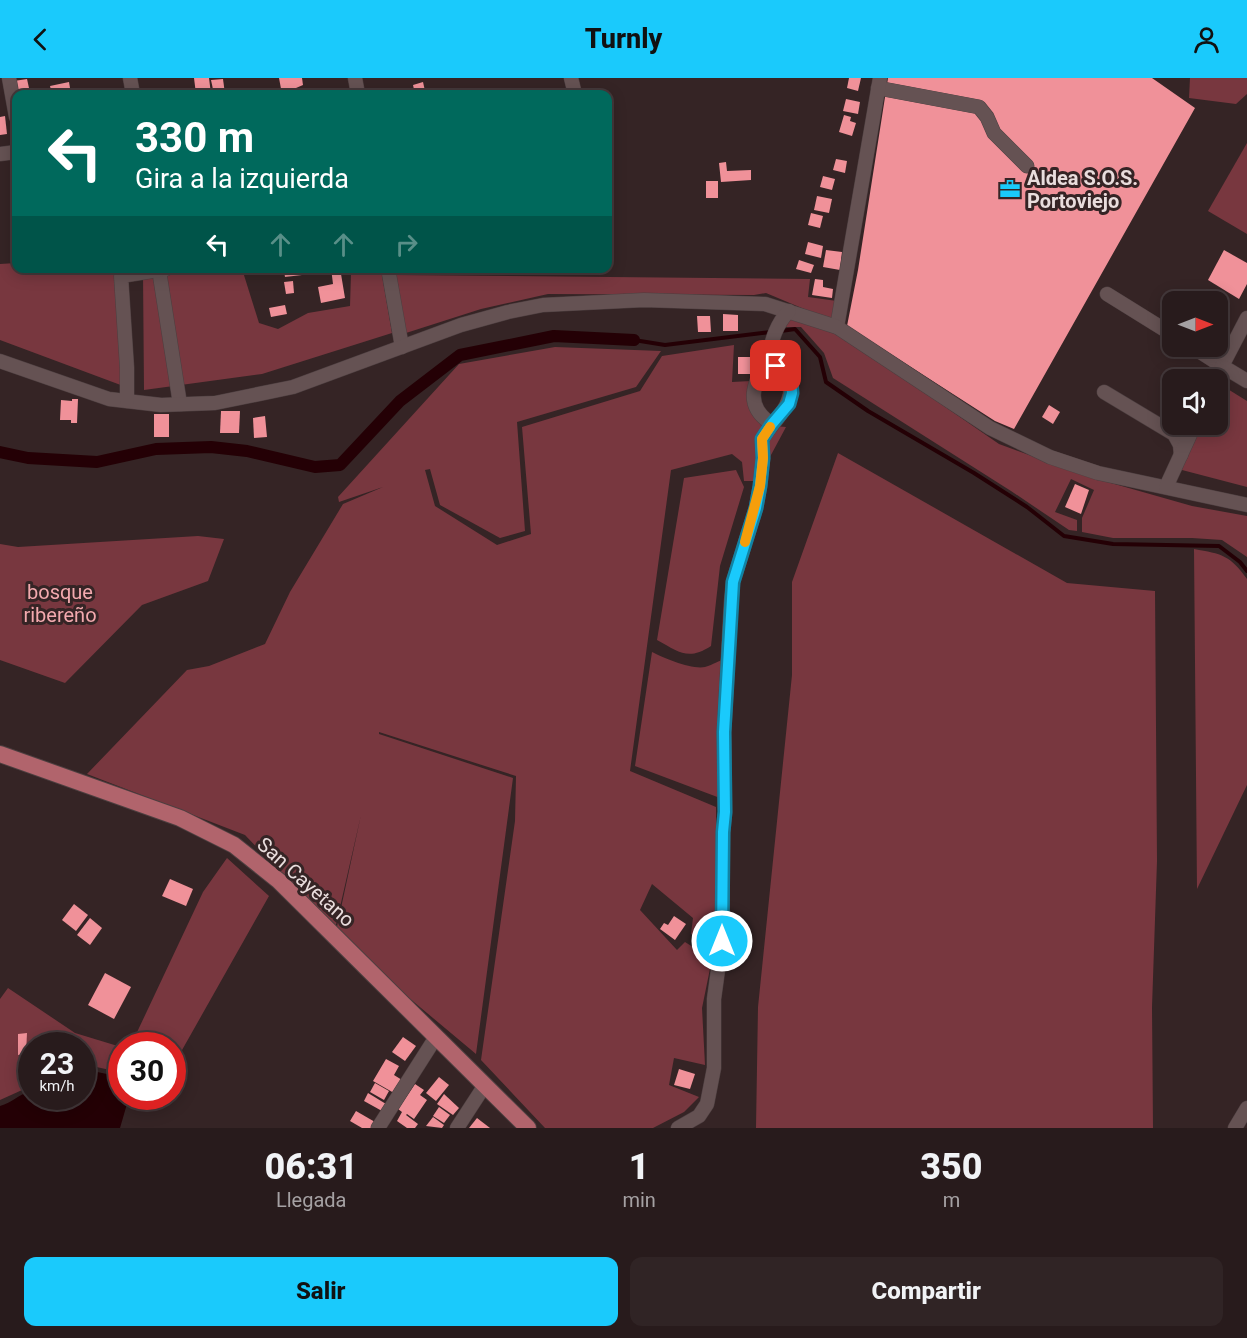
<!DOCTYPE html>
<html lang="es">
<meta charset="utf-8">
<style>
:root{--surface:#281b1c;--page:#302425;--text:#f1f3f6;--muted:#a5a1a3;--line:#44393b;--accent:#1acafc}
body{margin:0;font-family:Roboto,sans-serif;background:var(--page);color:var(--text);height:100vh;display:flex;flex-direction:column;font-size:22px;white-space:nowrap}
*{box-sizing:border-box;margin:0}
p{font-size:20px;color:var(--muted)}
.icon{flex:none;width:33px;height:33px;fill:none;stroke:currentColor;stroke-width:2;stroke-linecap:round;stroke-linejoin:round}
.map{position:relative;height:1050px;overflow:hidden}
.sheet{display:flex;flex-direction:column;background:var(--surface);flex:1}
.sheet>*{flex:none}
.top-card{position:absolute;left:12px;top:12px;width:600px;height:183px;border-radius:12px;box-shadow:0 3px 15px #0003,0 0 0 2px var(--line);background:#00695c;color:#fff;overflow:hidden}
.needle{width:39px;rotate:90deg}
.fabs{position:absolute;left:1162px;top:213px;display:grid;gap:12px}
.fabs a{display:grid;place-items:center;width:66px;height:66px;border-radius:12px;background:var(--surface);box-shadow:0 3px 15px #0003,0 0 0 2px var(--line);font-size:30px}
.speed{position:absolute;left:18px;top:954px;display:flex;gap:12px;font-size:30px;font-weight:700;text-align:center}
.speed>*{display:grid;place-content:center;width:78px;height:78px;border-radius:50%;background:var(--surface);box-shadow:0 3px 15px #0003,0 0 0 2px var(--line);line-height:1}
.speed small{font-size:15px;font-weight:400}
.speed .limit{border:9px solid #d22;background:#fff;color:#111}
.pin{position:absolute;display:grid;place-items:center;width:51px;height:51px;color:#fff;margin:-26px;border-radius:12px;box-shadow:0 3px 9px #0006}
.me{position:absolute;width:66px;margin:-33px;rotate:0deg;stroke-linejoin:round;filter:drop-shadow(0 0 4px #0008)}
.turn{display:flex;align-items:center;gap:21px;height:126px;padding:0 24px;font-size:27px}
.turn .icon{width:78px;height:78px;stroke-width:2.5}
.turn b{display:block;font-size:42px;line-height:51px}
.lanes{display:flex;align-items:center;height:57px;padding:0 24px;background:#0003;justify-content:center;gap:30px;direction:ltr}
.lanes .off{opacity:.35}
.eta{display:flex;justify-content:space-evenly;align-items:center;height:102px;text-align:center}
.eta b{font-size:36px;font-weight:800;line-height:42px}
.button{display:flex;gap:12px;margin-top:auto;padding:12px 24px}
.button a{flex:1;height:69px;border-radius:12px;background:var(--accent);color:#111;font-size:24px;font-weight:800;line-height:69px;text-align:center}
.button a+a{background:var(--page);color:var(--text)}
header{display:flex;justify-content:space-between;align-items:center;height:78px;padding:0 24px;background:var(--accent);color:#111;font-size:27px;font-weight:800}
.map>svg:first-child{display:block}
.green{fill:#78373f}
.water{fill:#240005}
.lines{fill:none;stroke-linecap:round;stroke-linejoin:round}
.stream{stroke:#240005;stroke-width:4}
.canal{stroke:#240005;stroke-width:12}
.building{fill:#f09199}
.minor-casing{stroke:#4d3f40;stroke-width:15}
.major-casing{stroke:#4d3f40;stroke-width:18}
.minor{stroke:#655253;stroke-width:14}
.major{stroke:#b1646c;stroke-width:16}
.route-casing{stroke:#1183a4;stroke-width:15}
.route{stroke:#1acafc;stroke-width:10}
.slow{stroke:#f59e0b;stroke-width:10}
.labels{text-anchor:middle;stroke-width:6;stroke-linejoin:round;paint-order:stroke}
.poi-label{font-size:20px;font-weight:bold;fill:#e9dddd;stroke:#352425;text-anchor:start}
.park-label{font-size:20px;fill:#f3a9ae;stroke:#352425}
.street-label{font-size:20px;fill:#e9dddd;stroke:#352425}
</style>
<header><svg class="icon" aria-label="back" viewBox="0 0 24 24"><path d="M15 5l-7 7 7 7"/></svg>Turnly<svg class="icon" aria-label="person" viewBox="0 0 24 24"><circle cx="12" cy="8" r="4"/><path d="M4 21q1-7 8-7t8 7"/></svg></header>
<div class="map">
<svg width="1247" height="1050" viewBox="0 0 1247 1050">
<rect width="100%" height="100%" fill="#352425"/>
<g class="green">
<polygon points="1190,0 1247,0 1247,16 1236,26 1189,20"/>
<polygon points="1247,65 1247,156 1208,133"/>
<polygon points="16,185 16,190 115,191 126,309 0,262 0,186"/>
<polygon points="372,191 381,191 392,255 262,296 144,312 143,196 243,194 259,245 278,251 308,235 350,228 351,195"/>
<polygon points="395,197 810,201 808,219 837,223 835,244 766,215 754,217 548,216 481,231 406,255"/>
<polygon points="792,236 837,254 999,366 1090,399 1192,428 1247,438 1247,479 1222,462 1192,460 1113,460 1082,454 1082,440 1094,412 1071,401 1055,434 1077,442 1077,453 1069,452 1011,413 833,300 824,275 801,249 784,249"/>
<polygon points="734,267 732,304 751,303 754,324 762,347 786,349 757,403 744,403 742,384 732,376 671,392 630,693 716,729 717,874 691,856 693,840 652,806 640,832 677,872 685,864 712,881 702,930 705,987 674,980 669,1007 699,1019 684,1034 653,1050 545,1050 481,982 515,743 516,698 379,654 379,656 513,700 476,976 335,858 361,737 335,851 245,757 87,696 187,592 209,588 265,566 290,514 343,426 383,409 339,424 338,419 459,286 555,269 661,273 636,309 517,344 525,453 500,460 440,427 430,391 425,392 435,428 497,467 531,456 522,349 640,313 662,278"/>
<polygon points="1218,305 1247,323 1247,409 1182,392 1183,347 1218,346"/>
<polygon points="838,375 1067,505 1155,513 1157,783 1152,929 1153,1050 756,1050 758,929 792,597 792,504"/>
<path d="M736 392 744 409 720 488 711 568C688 583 679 574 657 562L684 400Z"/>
<polygon points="198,458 224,461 208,503 142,527 65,605 0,582 0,466 18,469"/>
<path d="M1194 471C1222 476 1230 477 1247 501V707L1197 811Z"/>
<path d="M652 574C664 580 692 592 705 589 714 587 717 582 728 581L720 720 635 688Z"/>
<polygon points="227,780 269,818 173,988 172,968 131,967 203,814"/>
<polygon points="8,910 75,955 121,969 121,991 110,992 83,986 82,968 32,968 31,1008 0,1022 0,921"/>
</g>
<path class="water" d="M83 991 121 999 122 1018 129 1019 120 1050H0V1028C12 1025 19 1016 31 1013L32 1018H82Z"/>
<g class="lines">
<g class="stream">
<polyline points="781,253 795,251 820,279 826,304 868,333 974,395 1027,429 1064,458 1113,466 1219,468 1240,484 1247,493"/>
<polyline points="634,262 665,267 771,254"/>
</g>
<polyline class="canal" points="0,374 28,380 97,384 156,371 211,369 247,373 315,389 340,387 400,323 460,277 554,258 634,262"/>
</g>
<g class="building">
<polygon points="194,0 209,0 211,16 196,16"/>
<polygon points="279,0 302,0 303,7 282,16"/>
<polygon points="849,0 861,0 858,13 847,10"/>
<polygon points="888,0 1152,0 1195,30 1014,351 995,343 847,248 858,192"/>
<polygon points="27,1 29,10 15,12 14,3"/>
<polygon points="223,1 225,16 214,16 211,2"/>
<polygon points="69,4 71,16 52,16 50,8"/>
<polygon points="423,4 425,13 415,16 413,7"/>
<polygon points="846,21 860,24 858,36 843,33"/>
<polygon points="844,37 851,39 850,43 856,45 852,58 839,54"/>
<polygon points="5,38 7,56 0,57 0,39"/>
<polygon points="836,81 847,83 845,95 833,92"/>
<polygon points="726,84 727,93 751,92 751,102 721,104 719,85"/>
<polygon points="823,98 835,101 832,112 820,109"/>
<rect x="706" y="103" width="12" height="17"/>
<polygon points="817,118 832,121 829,135 814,132"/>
<polygon points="811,135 823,138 820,150 808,147"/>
<polygon points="808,164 823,168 821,180 805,176"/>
<polygon points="826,172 842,174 840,192 823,189"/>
<polygon points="1224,172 1247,185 1247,206 1239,221 1208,202"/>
<polygon points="799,182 814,187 811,195 796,191"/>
<polygon points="331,190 340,190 345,220 321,225 318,209 333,206"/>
<polygon points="301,191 302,197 285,199 284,193"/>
<polygon points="815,201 823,202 823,209 833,211 832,220 812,217"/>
<polygon points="293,203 294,215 286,216 284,204"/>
<polygon points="285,227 287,236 271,239 269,230"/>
<polygon points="723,236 738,237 738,253 723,253"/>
<polygon points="697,238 710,238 711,254 698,254"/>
<rect x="738" y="279" width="17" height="17"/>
<polygon points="72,321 78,321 77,345 71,345 71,342 60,342 61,322 72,323"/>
<polygon points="1049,327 1060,334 1053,346 1042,339"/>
<polygon points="221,333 240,333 239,355 220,355"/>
<rect x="154" y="336" width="15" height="23"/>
<polygon points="265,338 267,359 254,360 253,340"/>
<polygon points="1075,406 1089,412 1081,436 1065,429"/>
<polygon points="170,801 193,811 186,828 162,818"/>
<polygon points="74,826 88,837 76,853 62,842"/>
<polygon points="674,838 686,846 675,862 660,851 664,845 668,847"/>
<polygon points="90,840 102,850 90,867 77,857"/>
<polygon points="105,895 131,909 114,941 88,927"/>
<polygon points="27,955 26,976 18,977 18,956"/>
<polygon points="403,959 416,968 405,983 392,974"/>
<polygon points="386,981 399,988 394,997 402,1002 394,1015 373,1003"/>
<polygon points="679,991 695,996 690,1011 674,1007"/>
<polygon points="439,999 449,1007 436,1023 426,1015"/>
<polygon points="375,1005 389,1013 384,1022 370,1014"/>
<polygon points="415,1006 424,1012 420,1017 427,1022 414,1041 407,1036 406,1037 418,1046 415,1050 407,1050 397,1043 402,1034 398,1031"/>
<polygon points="368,1015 386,1026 382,1033 364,1023"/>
<polygon points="444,1016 459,1030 453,1037 437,1026"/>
<polygon points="439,1029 450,1037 444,1045 433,1038"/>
<polygon points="356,1033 375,1044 371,1050 362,1050 350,1043"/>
<polygon points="433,1039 444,1047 442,1050 426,1048"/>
<polygon points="477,1040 490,1050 469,1050"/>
</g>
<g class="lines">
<g class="minor-casing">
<g id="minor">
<polyline points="9,0 16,39"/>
<polyline points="130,0 133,16"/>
<polyline points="355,0 358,16"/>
<polyline points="571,0 575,16"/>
<polyline points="878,10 979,29 987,39 994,55 1027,88"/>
<polyline points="0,76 16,74"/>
<polyline points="388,190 402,269"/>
<polyline points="166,191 159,192 180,326"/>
<polyline points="1107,216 1173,257"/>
<polyline points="837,249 880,0"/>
<polyline points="1191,268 1222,288 1247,240"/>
<path d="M768 279C755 304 742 327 772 346"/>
<polyline points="0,283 109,321 161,327 215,325 293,309 461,247 508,234 543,227 644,222 765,226 837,249 990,350 1050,379 1098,395 1247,427"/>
<polyline points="1216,302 1222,288 1247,303"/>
<polyline points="1104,314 1174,356 1180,367 1181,377"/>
<polyline points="127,323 127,290 121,198 159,192 159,190"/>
<polyline points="1166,409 1195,346"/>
<polyline points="378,1050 436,959"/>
<polyline points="457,1050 485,1007"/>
<path d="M678 1050 699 1038 707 1026 714 990V921L722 863 723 755 725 734 724 654 731 525 733 504 756 430 760 408 763 380 762 361C777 338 792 331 791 302L768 279C772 262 776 246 789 233"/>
<polyline points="1235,1050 1247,1030"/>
</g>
</g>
<g class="major-casing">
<polyline id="major" points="0,676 180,740 234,767 279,803 528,1050"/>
</g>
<use href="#minor" class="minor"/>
<use href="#major" class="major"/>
</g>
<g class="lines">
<g class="route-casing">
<polyline id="route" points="722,863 723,754 725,734 724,654 733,504 756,430 760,408 763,380 762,361 772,346 789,326 792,315 791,302 784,294 776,288"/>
</g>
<use href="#route" class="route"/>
<polyline class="slow" points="745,464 760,408 763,380 762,361 770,349"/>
</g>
<defs>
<g id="office-bare" transform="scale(1.62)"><path d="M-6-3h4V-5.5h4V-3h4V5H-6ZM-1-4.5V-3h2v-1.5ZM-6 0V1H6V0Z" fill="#1acafc" stroke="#352425" stroke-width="2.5" paint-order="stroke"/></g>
</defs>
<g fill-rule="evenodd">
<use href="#office-bare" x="1010" y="111"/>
</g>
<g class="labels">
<g class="poi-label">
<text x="1027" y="107">Aldea S.O.S.<tspan x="1027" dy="23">Portoviejo</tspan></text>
</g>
<g class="park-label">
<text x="60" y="521">bosque<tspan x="60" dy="23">ribereño</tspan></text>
</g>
<g class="street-label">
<text transform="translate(306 804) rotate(42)" y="7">San Cayetano</text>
</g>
</g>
</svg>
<div class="fabs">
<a><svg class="needle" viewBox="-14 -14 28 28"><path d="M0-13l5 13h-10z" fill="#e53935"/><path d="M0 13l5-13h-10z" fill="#a5a1a3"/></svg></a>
<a><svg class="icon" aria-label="sound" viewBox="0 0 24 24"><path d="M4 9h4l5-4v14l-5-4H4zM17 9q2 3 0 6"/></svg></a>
</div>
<div class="speed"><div>23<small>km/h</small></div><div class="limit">30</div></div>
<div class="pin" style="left:776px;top:288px;background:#d93025"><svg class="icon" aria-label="arrive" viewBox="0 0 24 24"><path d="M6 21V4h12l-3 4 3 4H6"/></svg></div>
<svg class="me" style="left:722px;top:863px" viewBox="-20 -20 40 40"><circle r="17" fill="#1acafc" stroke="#fff" stroke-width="3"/><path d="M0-11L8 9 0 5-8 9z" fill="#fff"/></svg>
<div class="top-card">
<div class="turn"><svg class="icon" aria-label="left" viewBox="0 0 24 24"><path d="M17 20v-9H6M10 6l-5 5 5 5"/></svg><div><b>330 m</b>Gira a la izquierda</div></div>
<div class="lanes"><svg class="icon" aria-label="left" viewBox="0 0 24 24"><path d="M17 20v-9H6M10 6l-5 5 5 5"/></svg><svg class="icon off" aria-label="ahead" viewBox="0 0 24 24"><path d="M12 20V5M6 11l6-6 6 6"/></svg><svg class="icon off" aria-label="ahead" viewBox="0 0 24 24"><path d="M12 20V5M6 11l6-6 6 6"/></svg><svg class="icon off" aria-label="right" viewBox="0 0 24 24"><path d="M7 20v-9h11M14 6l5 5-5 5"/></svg></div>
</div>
</div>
<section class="sheet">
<div class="eta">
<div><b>06:31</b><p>Llegada</p></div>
<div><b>1</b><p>min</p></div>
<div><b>350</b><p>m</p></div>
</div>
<div class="button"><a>Salir</a><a>Compartir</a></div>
</section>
